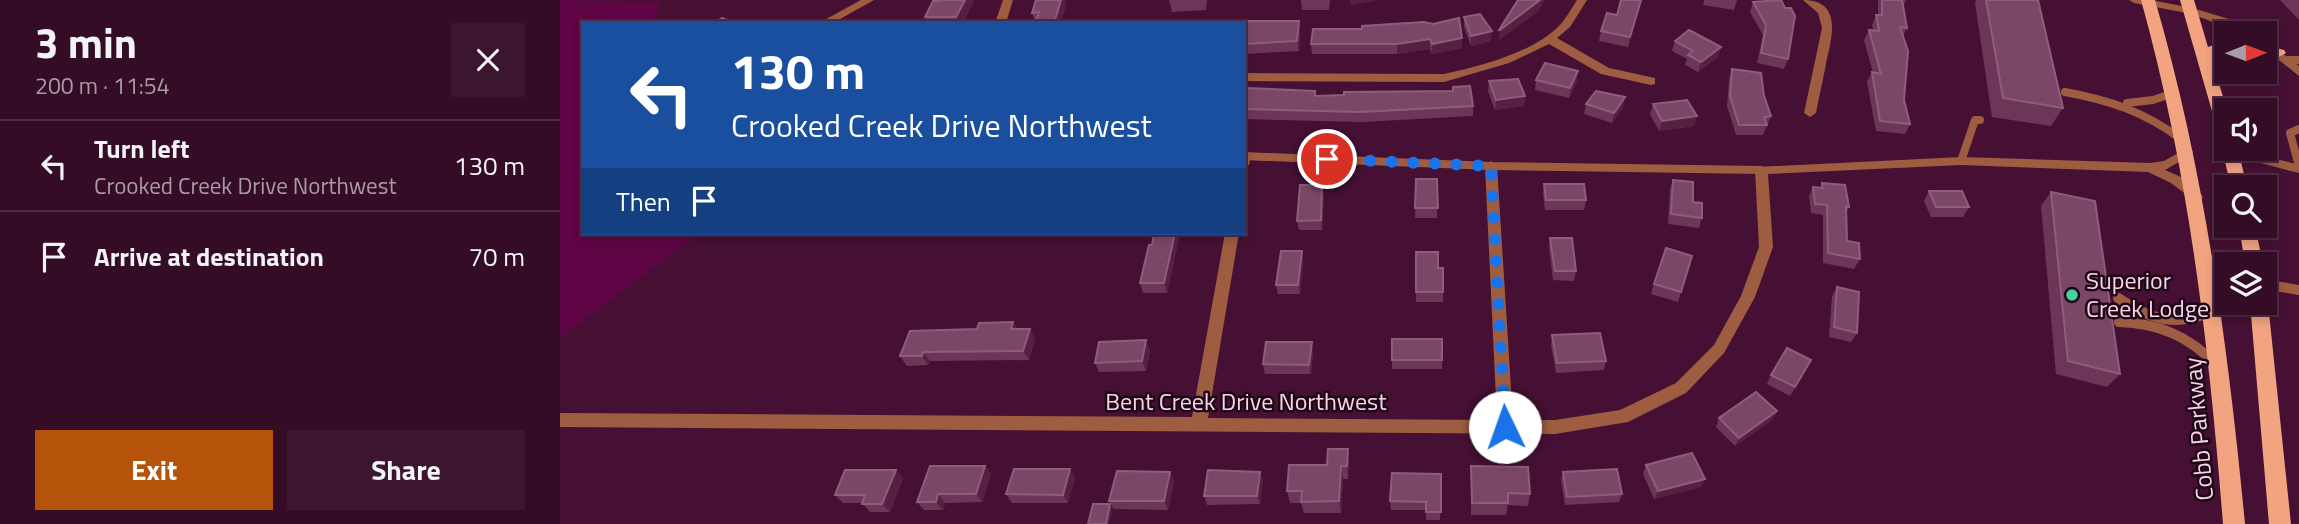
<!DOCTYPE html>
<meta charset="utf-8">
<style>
:root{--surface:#340c26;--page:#3c152e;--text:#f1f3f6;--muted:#a99ba7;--line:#4e2c43;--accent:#b45309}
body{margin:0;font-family:"Titillium Web",sans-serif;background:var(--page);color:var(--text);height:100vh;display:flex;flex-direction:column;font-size:26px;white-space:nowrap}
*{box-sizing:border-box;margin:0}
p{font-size:23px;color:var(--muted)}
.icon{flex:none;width:38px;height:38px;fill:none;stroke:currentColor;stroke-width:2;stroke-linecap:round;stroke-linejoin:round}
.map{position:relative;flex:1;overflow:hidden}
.drawer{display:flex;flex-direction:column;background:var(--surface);width:560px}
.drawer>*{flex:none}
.banner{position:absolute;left:21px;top:21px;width:665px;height:214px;border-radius:0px;box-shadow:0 4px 10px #0003,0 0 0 2px var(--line);background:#1a4fa0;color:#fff;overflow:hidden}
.needle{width:46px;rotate:89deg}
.controls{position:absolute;left:1654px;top:21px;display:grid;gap:14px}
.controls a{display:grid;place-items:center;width:63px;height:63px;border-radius:0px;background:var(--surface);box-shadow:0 4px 10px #0003,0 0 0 2px var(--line);font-size:35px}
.pin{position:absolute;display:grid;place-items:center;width:60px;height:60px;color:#fff;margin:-30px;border:4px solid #fff;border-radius:50%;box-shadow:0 2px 7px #0007}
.me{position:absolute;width:77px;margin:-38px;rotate:357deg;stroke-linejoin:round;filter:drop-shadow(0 0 5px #0008)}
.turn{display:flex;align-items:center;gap:24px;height:147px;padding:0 35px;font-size:32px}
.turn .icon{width:91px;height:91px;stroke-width:2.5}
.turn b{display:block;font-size:49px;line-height:60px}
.then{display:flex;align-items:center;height:66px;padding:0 35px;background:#0003;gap:14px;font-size:26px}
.round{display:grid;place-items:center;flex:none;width:74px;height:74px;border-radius:0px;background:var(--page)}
.head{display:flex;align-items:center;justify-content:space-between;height:119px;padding:0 35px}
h1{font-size:42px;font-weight:700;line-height:52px}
.primary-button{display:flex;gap:14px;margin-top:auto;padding:14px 35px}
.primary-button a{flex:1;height:80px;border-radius:0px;background:var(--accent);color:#fff;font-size:28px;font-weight:700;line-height:80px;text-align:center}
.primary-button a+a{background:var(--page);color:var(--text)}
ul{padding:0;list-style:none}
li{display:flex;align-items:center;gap:21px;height:91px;padding:0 35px;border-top:2px solid var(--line)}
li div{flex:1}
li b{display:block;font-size:26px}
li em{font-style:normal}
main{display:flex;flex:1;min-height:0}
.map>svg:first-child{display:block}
.green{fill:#5f0445}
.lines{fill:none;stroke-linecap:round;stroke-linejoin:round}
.service-far1{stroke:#9e5d41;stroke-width:8}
.service{stroke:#9e5d41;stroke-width:10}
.minor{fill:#9e5d41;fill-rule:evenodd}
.tertiary{fill:#9e5d41;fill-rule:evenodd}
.primary{fill:#f2a380;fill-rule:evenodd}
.wall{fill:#6c3658}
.shaded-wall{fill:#562043}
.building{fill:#7b4767;stroke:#8e5d7c;stroke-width:2}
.route{stroke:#1a73e8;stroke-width:12;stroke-dasharray:0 21.6}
.poi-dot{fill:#45d49e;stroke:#1e0816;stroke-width:2.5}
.labels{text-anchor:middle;stroke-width:5;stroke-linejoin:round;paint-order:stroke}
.poi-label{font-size:24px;fill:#f8d5e8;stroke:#1e0816;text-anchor:start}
.street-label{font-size:24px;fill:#f8d5e8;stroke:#1e0816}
</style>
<main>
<section class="drawer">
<div class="head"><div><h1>3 min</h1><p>200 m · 11:54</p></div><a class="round"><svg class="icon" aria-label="close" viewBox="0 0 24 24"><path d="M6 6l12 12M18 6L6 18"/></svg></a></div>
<ul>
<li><svg class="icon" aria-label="left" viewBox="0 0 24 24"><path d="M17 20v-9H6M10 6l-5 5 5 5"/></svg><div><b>Turn left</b><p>Crooked Creek Drive Northwest</p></div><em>130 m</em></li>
<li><svg class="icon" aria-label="arrive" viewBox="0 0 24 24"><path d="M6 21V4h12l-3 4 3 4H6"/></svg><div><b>Arrive at destination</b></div><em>70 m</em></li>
</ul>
<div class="primary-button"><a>Exit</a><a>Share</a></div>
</section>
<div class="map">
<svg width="1739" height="524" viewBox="0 0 1739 524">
<rect width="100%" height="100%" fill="#451033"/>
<polygon class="green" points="0,0 100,2 93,23 23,23 23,233 140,233 0,338"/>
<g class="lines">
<g class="service-far1">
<polyline points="1727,60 1739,60"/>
<path d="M1505 92C1549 100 1585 112 1621 139"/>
<polyline points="1567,103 1593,100 1614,93"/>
<polyline points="1739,129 1730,133 1739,166"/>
<polyline points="1671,151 1739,169"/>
<polyline points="684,156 931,166 1201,170"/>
<polyline points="1401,161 1415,120 1420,120"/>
</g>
<g class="service">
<polyline points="1704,284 1739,290"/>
<path d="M1558 298C1589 319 1617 328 1652 311"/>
<path d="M1559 322C1596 323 1628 335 1654 363"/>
</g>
<g class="minor">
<polygon points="301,0 314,0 273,23 259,23"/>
<polygon points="443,0 453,0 446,23 435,23"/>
<path d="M1017 0H1027L1010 27 997 38 1049 68 1095 78V84L1091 85 1041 74 989 44 949 63 884 82 684 81V73L884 74C921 66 971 53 998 27 1006 19 1011 9 1017 0Z"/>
<path d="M1243 0C1283 0 1272 38 1266 64 1263 80 1259 97 1256 113L1250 117 1244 113 1262 28 1258 13Z"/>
<path d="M1632 8 1676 21 1697 33C1680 34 1647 19 1628 13V9Z"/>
<polygon points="1704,39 1739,66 1739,76 1704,48"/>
<polygon points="1627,148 1631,149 1633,152 1631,155 1605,170 1621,177 1641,194 1643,197 1641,200 1636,202 1611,183 1588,172 1401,165 1208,174 1213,247 1195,297 1164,353 1126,393 1068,422 995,434 0,427 0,413 632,417 665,233 679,233 648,418 937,420 925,166 931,161 937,166 953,420 995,420 1060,410 1116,383 1154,345 1181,296 1199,247 1195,170 1196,167 1401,157 1590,163 1604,161"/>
<polygon points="684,152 691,156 689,165 684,166"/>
</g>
<polygon class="tertiary" points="1569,0 1591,0 1632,8 1637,11 1632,14 1574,3"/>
<g class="primary">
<path d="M1581 0H1595C1645 172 1668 346 1685 524H1663C1649 346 1629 172 1581 0Z"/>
<polygon points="1620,0 1634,0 1648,47 1666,41 1666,50 1660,51 1652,60 1667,110 1666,137 1658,132"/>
<polygon points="1704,45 1724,50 1726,53 1719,57 1704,54"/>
<polygon points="1666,145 1666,149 1678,149 1687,187 1671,187 1662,149"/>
<polygon points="1679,226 1695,226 1703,264 1685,264"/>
<polygon points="1704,298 1708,303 1731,524 1709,524 1690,303 1704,303"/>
</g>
</g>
<g class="wall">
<polygon points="414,0 403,23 368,23 365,17"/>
<polygon points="609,0 647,0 646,10 612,12"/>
<polygon points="741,0 770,0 769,10 742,10"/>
<polygon points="1082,0 1068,47 1039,41 1041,31 1057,15"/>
<polygon points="1144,0 1177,0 1174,10 1143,5"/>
<polygon points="1318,0 1346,0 1343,7 1347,28 1343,36 1344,100 1350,124 1345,134 1316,131 1307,82 1312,72 1313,73 1304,40 1309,30 1313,30 1312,25 1316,15 1318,15"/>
<polygon points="1416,0 1478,0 1503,108 1491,126 1432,117 1415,3"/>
<polygon points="1720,0 1739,0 1739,20"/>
<polygon points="1193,2 1228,59 1224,69 1197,63 1203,35 1190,12"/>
<polygon points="506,4 501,23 475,23 472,13"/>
<polygon points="904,17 931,41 911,46 904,27"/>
<polygon points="684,23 740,31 739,51 684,54"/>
<polygon points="802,26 902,48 872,54 870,49 837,54 752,54 751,44 802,29"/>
<polygon points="1115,41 1161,47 1158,57 1138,72 1125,65 1127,59 1112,51"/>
<polygon points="1172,69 1204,96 1211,116 1203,135 1176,135 1167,106 1169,79"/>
<polygon points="976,80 1017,81 1009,98 975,90"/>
<polygon points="929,81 965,96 964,106 935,110 928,91"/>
<polygon points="684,91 913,106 913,116 802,122 684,119"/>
<polygon points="1026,104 1063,107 1052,123 1024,114"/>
<polygon points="1093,104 1137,116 1134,126 1099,131 1090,114"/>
<polygon points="856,179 877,179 877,218 855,218"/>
<polygon points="1113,180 1133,202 1142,218 1139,228 1108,224 1110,190"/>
<polygon points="1262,183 1289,207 1286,213 1287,241 1300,259 1294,269 1263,263 1263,215 1251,213 1249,196 1253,187 1260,187"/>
<polygon points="984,184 1026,200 1024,210 985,210 983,194"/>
<polygon points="762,185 764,195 762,230 739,230 737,221"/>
<polygon points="1369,191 1409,207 1403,217 1371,217 1364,201"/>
<polygon points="1491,192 1560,374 1547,387 1496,374 1481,206"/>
<polygon points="594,233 620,233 607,293 583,293 580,283 592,245"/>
<polygon points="990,238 1016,271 1014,281 993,280 989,247"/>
<polygon points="742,251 743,261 740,294 718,294 716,285"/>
<polygon points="856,252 878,268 883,268 883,302 856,302"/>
<polygon points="1132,256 1118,302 1091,294 1094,284"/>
<polygon points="1277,287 1297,333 1291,342 1269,337 1272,296"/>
<polygon points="453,322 457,329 475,338 469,360 370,361 368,365 347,366 340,356 417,329"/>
<polygon points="992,335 1046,361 1044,370 996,373 991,345"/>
<polygon points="882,339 882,369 832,369 832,360"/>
<polygon points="590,350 586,371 539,372 535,363"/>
<polygon points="753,352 751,374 705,374 703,364"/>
<polygon points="1251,360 1230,396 1207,384 1211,375"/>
<polygon points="1217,411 1212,420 1175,446 1156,427 1159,418"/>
<polygon points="789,461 788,479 783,479 781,513 744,513 741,503 730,503 727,491 767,465"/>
<polygon points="1086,465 1141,487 1094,499 1083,474"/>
<polygon points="425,466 431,474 422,502 385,503 383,510 364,510 357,502"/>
<polygon points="911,466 970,494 968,506 948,505 946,515 911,515"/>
<polygon points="610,472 614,481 608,510 554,509 549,501"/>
<polygon points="1003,472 1062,494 1059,502 1005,505 1001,480"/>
<polygon points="881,474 880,520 866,520 866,510 831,510 830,501"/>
<polygon points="515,477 508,503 452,503 446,494"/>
<polygon points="343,478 330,512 310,512 302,503 283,503 275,495"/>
<polygon points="703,480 700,504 647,505 644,496"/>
</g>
<g class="shaded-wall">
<polygon points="405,0 414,0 403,23 399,23 396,17"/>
<polygon points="498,0 505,0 506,4 501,23 494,23"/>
<polygon points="790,0 821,0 791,5"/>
<polygon points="980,0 985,0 978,12 939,40 940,30"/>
<polygon points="1081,0 1082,0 1068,47 1070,37"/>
<polygon points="739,21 740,31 739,51 737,41"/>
<polygon points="932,31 931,41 911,46 911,36"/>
<polygon points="902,38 902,48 872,54 872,44"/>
<polygon points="870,39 870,49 837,54 837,44"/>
<polygon points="1161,47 1158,57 1138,72 1141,62"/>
<polygon points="1018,71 1017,81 1009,98 1010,88"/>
<polygon points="965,96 964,106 935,110 936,100"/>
<polygon points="1065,97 1063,107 1052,123 1054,113"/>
<polygon points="1137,116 1134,126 1099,131 1102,121"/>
<polygon points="762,185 764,195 762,230 761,220"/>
<polygon points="615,233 620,233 607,293 604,283"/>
<polygon points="742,251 743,261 740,294 738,285"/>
<polygon points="453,322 458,331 451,329"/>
<polygon points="470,329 475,338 469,360 463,351"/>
<polygon points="586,340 590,350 586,371 582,361"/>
<polygon points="752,342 753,352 751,374 749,365"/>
<polygon points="363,352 370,361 368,365 362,356"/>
<polygon points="1217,411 1212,420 1175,446 1179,438"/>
<polygon points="788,449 789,461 788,479 787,466"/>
<polygon points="425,466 431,474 422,502 416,494"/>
<polygon points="781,466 783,479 781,513 779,501"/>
<polygon points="510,469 515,477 508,503 503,495"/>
<polygon points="336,470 343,478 330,512 322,504"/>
<polygon points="610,472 614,481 608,510 604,501"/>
<polygon points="700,472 703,480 700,504 697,496"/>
<polygon points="1145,479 1141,487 1094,499 1098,491"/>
<polygon points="378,494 385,503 383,510 376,502"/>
<polygon points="550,504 553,508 549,524 546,524"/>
</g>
<g class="building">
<polygon points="381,0 405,0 396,17 365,17 373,1 380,1"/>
<polygon points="476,0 501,0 494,23 501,23 475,23 479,12 472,13"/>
<polygon points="958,0 980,0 940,30 939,30"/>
<polygon points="1061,0 1081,0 1070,37 1041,31 1047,13 1057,15"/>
<polygon points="1221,0 1225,8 1231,8 1235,16 1228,59 1201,53 1206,25 1193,2"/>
<polygon points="1322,0 1342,0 1347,28 1340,27 1348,51 1344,100 1350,124 1320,121 1312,72 1321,74 1309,30 1319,31 1316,15 1322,15"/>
<polygon points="1426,0 1478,0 1503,108 1443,98"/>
<polygon points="920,14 932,31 911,36 904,17"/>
<polygon points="162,18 175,23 154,23"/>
<polygon points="899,18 902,38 872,44 870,39 837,44 751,44 753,29 802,29 802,26 864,22 873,24"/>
<polygon points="655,21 739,21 737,41 684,44 684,23 655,23"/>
<polygon points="1129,30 1161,47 1141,62 1128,55 1133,51 1115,41"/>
<polygon points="985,63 1018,71 1010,88 976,80"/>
<polygon points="1172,69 1201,73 1204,96 1211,116 1204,117 1207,125 1179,125 1170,96"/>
<polygon points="958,79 965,96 936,100 929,81"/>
<polygon points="910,86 913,106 801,112 684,109 684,91 686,91 687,88 755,91 755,96 784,95 784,92 893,91 893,87"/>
<polygon points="1036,91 1065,97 1054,113 1026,104"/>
<polygon points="1127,100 1137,116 1102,121 1093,104"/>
<polygon points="856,179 877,179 878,208 855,208"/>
<polygon points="1113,180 1133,182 1133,202 1142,203 1142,218 1111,214"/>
<polygon points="1262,183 1285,185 1289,207 1286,207 1287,241 1299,243 1300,259 1268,253 1267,205 1255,204 1253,187 1263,188"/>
<polygon points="984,184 1024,184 1026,200 986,200"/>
<polygon points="740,185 762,185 761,220 737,221"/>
<polygon points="1369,191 1402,191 1409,207 1376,207"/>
<polygon points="1491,192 1535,201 1560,374 1508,361"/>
<polygon points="594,233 615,233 604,283 580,283 589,245 592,245"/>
<polygon points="990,238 1012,238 1016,271 995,271"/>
<polygon points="1106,248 1132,256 1121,292 1094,284"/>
<polygon points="721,251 742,251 738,285 716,285"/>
<polygon points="856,252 878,252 878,268 883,268 883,292 856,292"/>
<polygon points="1277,287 1299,292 1297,333 1274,327"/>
<polygon points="453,322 451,329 470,329 463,351 363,352 362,356 340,356 350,331 417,329 419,323"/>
<polygon points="1040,333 1046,361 997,363 992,335"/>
<rect x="832" y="339" width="50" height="21"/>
<polygon points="586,340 582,361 535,363 539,342"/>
<polygon points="706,342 752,342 749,365 703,364"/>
<polygon points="1227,348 1251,360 1235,387 1211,375"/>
<polygon points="1196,392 1217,411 1179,438 1159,418"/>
<polygon points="768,449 788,449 787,466 781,466 779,501 741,502 742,491 727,491 729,465 767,465"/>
<polygon points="1132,453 1145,479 1098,491 1086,465"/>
<polygon points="370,466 425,466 416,494 378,494 376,502 357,502"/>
<polygon points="911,466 968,467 970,494 948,493 948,503 912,503"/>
<polygon points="454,469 510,469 503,495 446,494"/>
<polygon points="1057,469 1062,494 1007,497 1003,472"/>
<polygon points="285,470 336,470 322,504 302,504 305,495 275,495"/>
<polygon points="648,470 700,472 697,496 644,496"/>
<polygon points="557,471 610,472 604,501 549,501"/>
<polygon points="832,473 881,474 881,512 866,512 866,502 830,501"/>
<polygon points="533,504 550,504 546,524 528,524"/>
</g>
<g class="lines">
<polyline class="route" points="767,159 931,166 945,427"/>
</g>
<circle class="poi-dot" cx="1512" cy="295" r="7"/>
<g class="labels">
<g class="poi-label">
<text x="1526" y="289">Superior<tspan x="1526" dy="28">Creek Lodge</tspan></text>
</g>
<g class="street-label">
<text x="686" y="410">Bent Creek Drive Northwest</text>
<text transform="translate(1639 429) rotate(-95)" y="8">Cobb Parkway</text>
</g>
</g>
</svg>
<div class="controls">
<a><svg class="needle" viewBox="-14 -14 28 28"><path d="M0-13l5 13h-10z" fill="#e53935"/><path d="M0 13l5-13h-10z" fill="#a99ba7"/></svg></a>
<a><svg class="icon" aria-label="sound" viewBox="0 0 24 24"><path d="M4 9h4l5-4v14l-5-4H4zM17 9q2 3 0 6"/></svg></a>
<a><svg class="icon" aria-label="search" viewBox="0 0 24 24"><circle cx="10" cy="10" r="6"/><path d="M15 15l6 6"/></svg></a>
<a><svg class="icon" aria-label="layers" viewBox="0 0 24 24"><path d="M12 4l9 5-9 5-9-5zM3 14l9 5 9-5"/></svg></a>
</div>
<div class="pin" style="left:767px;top:159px;background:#d93025"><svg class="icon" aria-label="arrive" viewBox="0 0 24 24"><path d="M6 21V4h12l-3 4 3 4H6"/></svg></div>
<svg class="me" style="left:945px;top:427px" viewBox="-20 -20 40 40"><circle r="19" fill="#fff"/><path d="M0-13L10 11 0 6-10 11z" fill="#1a73e8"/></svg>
<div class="banner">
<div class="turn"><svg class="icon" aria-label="left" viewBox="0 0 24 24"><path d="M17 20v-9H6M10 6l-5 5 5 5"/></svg><div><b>130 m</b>Crooked Creek Drive Northwest</div></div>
<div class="then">Then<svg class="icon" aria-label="arrive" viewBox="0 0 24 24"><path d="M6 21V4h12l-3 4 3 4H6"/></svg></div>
</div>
</div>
</main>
